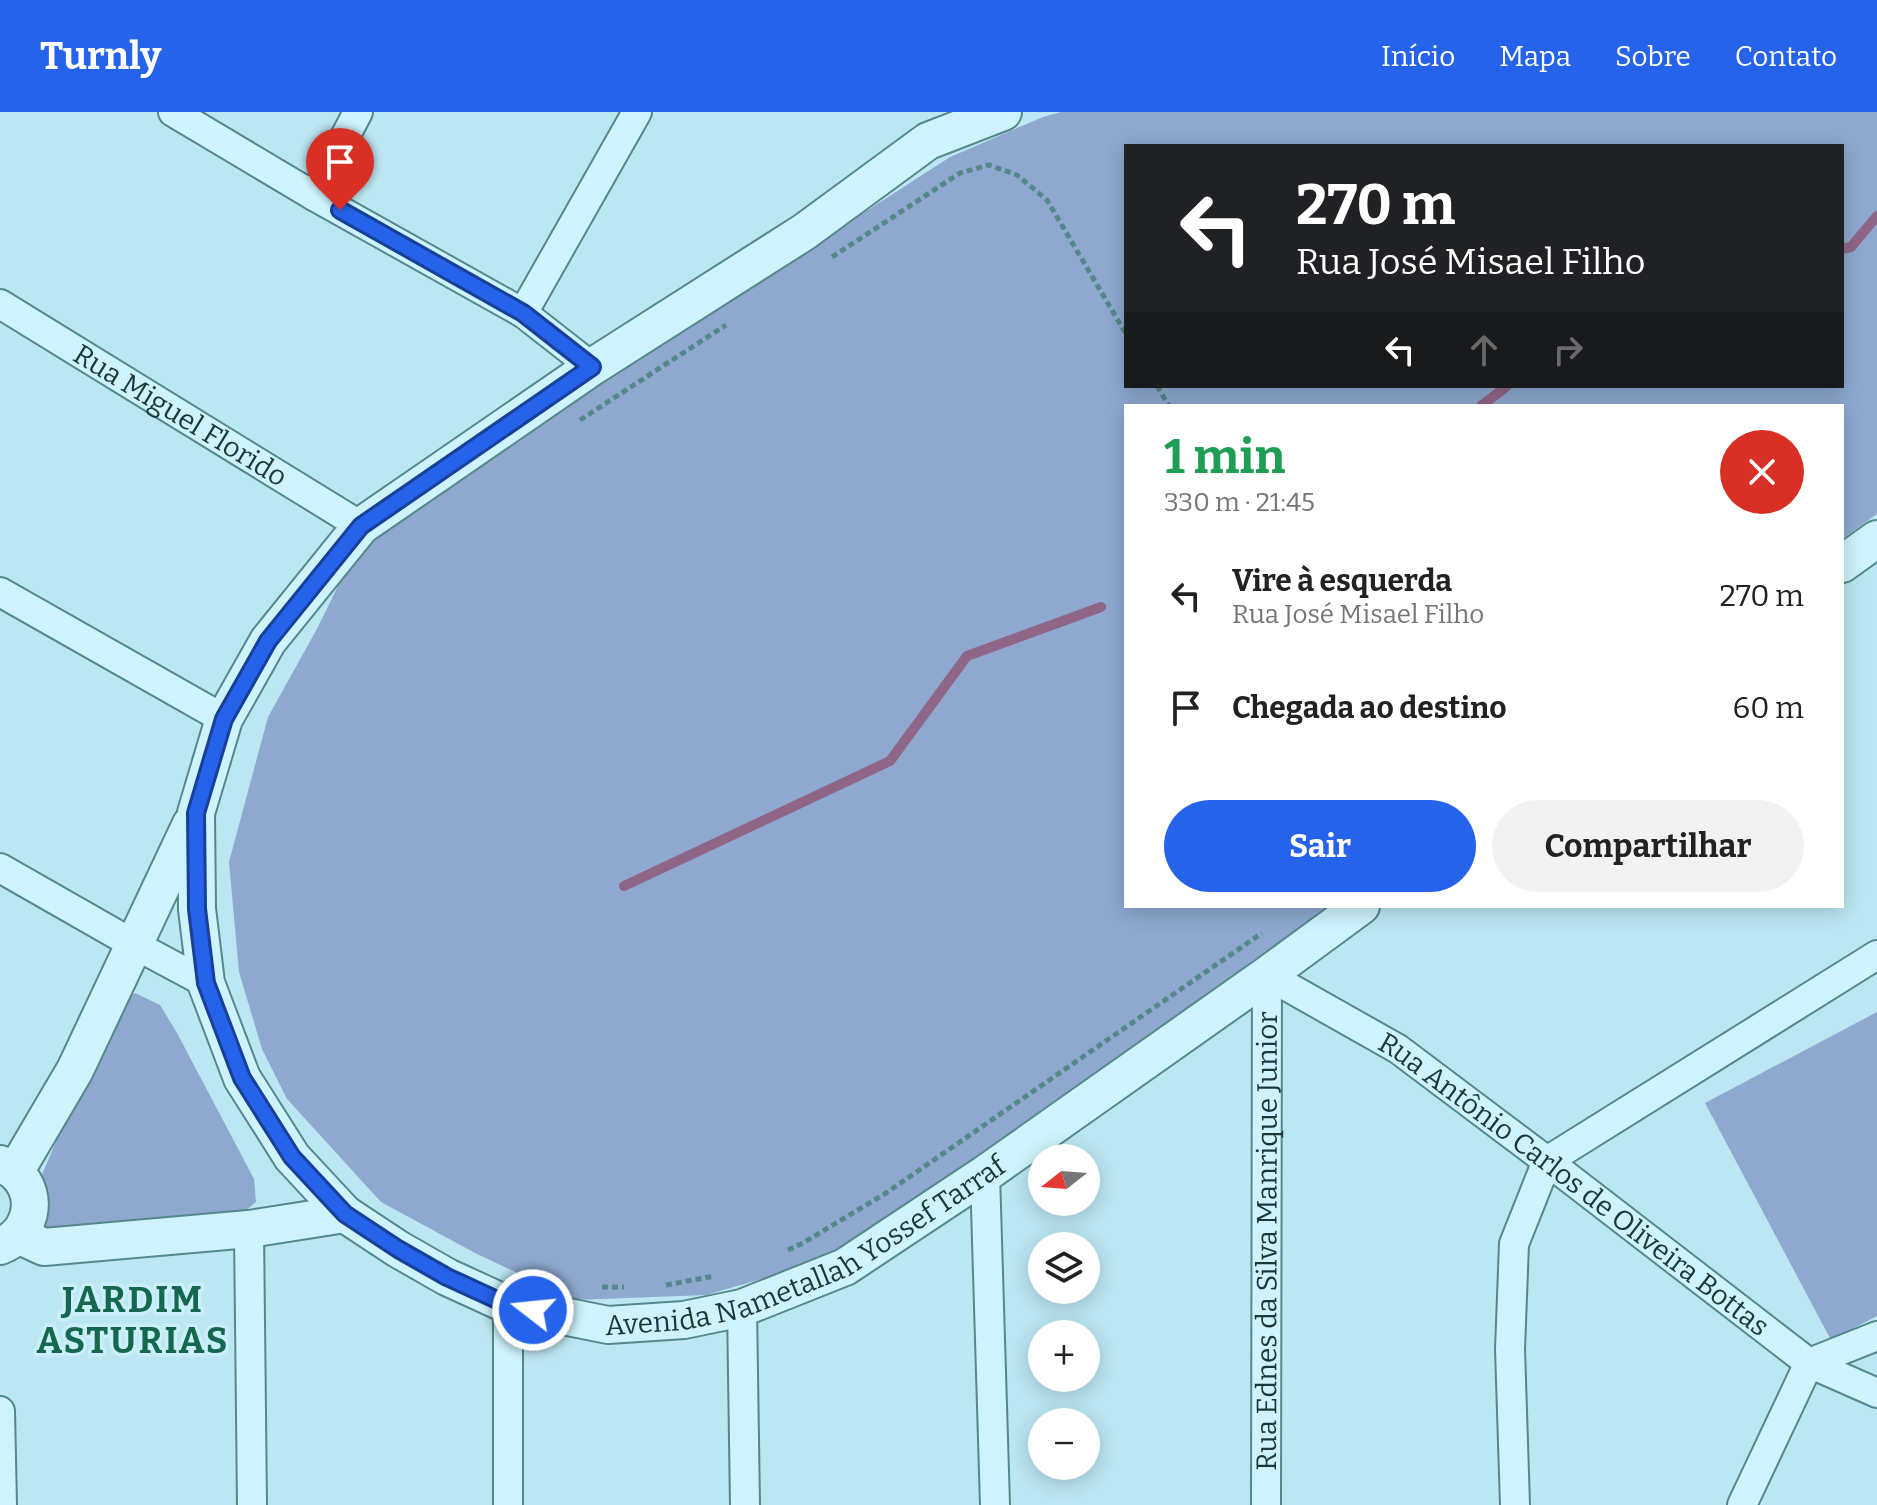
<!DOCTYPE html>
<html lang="pt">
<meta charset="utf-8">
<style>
:root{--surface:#fff;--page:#f2f2f2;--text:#222;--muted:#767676;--accent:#2563eb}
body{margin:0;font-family:Bitter,serif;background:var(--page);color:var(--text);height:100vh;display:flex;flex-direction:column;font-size:30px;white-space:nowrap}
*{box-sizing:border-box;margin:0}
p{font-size:26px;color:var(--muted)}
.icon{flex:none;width:44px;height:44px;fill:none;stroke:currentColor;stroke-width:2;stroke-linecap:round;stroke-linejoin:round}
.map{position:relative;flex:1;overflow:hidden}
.drawer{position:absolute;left:1124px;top:292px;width:720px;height:504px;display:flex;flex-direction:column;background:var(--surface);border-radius:0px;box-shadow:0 4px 20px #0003}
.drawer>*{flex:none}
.guide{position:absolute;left:1124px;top:32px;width:720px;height:244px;border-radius:0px;box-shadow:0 4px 20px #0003;background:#202124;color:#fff;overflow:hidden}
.needle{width:52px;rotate:253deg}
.buttons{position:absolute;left:1028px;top:1032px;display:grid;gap:16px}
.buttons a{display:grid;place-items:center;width:72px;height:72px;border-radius:50%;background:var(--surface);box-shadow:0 4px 20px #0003;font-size:40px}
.pin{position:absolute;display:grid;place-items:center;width:68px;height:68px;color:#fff;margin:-82px -34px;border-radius:50% 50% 50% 0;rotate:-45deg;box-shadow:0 0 8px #0007}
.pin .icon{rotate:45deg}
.me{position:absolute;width:88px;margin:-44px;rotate:286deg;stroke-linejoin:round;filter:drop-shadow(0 0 6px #0008)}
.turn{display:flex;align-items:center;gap:28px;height:168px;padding:0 40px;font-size:36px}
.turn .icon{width:104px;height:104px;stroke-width:2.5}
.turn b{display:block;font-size:56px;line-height:68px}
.lanes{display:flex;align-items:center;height:76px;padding:0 40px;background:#0003;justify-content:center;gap:40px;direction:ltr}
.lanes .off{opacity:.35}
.round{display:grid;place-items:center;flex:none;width:84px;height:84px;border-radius:42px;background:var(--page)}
.headline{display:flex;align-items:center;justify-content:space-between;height:136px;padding:0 40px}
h1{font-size:48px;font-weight:700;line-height:60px;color:#1e9e55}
.action{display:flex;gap:16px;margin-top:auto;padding:16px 40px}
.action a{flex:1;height:92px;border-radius:48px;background:var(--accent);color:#fff;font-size:32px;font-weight:700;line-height:92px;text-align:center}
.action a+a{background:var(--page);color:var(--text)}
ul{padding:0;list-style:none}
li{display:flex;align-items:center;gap:24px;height:112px;padding:0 40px}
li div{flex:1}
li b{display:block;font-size:30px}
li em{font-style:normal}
header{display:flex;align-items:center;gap:48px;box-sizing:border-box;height:112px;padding:0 40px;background:var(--accent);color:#fff}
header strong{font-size:38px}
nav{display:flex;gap:44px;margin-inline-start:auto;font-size:28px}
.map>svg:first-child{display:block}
.green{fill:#8ea8d0;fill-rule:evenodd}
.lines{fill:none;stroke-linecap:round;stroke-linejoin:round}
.stream{stroke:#906686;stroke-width:10}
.minor-casing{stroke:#53898a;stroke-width:32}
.tertiary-casing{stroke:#53898a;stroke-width:40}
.path{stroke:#53898a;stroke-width:5;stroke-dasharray:6 4;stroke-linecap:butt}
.minor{stroke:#cef3fc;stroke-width:28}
.tertiary{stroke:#cef3fc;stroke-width:36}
.route-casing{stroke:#184099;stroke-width:20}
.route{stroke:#2563eb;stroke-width:14}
.labels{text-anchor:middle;stroke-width:7;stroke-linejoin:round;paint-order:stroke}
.street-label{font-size:28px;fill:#1a3837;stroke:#cbeff8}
.district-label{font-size:36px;font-weight:bold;letter-spacing:2px;fill:#15684f;stroke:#cbeff8}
</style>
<header>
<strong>Turnly</strong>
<nav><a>Início</a><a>Mapa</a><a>Sobre</a><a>Contato</a></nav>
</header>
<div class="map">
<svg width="1877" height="1393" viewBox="0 0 1877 1393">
<rect width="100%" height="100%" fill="#bbe7f2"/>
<g class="green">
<path d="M1061 0H1877V402L1842 427V294H1126V794H1334L838 1145 706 1183 575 1188 475 1141 381 1090 287 987 262 937 239 860 229 750 268 605 318 515 354 441 582 283 950 45 1043 5ZM1126 34H1842V274H1126Z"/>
<polygon points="135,881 160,893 177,921 254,1067 256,1090 240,1103 48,1121 27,1098 113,895"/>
<polygon points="1877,900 1877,1204 1831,1228 1705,991"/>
</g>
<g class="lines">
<g class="stream">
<polyline points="1842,137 1851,135 1877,104"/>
<polyline points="1481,294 1507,274"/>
<polyline points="624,774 890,649 967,544 1101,495"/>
</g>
<g class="minor-casing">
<g id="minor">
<polyline points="173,0 314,84 523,201 592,255"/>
<polyline points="314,84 358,0"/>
<path id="s1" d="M0 192 361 414"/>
<polyline points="523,201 637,0"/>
<polyline points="0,480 224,607"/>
<polyline points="0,756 135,833 206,871"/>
<polyline points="985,1062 995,1393"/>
<polyline points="249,1117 252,1393"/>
<polyline points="508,1193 508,1393"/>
<polyline points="742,1196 745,1393"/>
<polyline points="0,1299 2,1393"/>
<path id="s2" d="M1266 1393 1267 863 1398 937 1547 1049 1809 1251 1877 1281"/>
<polyline points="1515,1393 1510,1237 1514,1132 1547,1049 1877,843"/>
<polyline points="1742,1393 1809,1251 1877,1224"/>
</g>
</g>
<g class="tertiary-casing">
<g id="tertiary">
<path id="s3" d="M1003 0 928 29 804 120 592 255 361 414 268 529 224 607 196 701 197 797 206 871 242 966 292 1045 345 1102 398 1137 447 1165 508 1193 608 1213 684 1208 742 1196 845 1155 985 1062 1267 863 1361 794"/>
<polyline points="1842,452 1877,427"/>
<path d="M0 1052C5 1054 12 1057 16 1061 41 1085 30 1123 0 1134"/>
<polyline points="15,1060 75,958 191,712"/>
<polyline points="18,1123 44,1135 249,1117 345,1102"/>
</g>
</g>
<g class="path">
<polyline points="832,145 960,61 989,53 1017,63 1047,88 1126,222"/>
<polyline points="1157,274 1169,294"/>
<polyline points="580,308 726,213"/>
<polyline points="788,1138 803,1131 886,1081 1262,821"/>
<polyline points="666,1173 715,1164"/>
<polyline points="602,1175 624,1175"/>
</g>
<use href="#minor" class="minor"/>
<use href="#tertiary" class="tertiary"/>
</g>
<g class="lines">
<g class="route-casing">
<polyline id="route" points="340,98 523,201 592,255 361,414 268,529 224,607 196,701 197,797 206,871 242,966 292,1045 345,1102 398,1137 447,1165 508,1193 533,1198"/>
</g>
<use href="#route" class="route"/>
</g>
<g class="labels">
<g class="street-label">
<text dy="10" stroke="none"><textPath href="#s1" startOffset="212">Rua Miguel Florido</textPath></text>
<text dy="10" stroke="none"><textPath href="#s2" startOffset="902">Rua Antônio Carlos de Oliveira Bottas</textPath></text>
<text dy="10" stroke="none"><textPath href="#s3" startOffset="2050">Avenida Nametallah Yossef Tarraf</textPath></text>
<text dy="10" stroke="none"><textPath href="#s2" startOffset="264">Rua Ednes da Silva Manrique Junior</textPath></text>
</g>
<g class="district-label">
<text x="133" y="1200">JARDIM<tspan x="133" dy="41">ASTURIAS</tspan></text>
</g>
</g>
</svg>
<div class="buttons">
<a><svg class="needle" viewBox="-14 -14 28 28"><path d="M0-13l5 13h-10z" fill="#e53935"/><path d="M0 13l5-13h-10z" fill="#767676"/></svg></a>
<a><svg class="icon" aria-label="layers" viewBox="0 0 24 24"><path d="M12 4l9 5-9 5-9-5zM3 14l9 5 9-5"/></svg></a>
<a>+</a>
<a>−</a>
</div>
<div class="pin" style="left:340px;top:98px;background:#d93025"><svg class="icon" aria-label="arrive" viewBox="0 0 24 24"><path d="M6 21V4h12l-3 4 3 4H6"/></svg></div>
<svg class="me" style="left:533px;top:1198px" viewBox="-20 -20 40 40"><circle r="17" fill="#2563eb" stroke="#fff" stroke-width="3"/><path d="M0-11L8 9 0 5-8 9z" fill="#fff"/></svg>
<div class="guide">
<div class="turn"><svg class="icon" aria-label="left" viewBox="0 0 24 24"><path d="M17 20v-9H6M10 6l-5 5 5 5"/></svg><div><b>270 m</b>Rua José Misael Filho</div></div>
<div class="lanes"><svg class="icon" aria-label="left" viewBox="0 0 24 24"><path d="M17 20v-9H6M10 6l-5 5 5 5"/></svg><svg class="icon off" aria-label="ahead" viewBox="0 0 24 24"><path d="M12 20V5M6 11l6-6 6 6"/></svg><svg class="icon off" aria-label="right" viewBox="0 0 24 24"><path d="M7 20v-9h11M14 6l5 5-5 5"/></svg></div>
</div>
<section class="drawer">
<div class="headline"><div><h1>1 min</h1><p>330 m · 21:45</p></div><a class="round" style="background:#d93025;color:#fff"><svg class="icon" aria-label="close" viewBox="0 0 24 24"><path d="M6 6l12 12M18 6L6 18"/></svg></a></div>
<ul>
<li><svg class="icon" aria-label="left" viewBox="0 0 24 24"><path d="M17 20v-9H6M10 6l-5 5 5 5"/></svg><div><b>Vire à esquerda</b><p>Rua José Misael Filho</p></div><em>270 m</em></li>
<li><svg class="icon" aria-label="arrive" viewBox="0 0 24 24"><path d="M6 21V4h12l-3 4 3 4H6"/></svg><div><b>Chegada ao destino</b></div><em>60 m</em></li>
</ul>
<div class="action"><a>Sair</a><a>Compartilhar</a></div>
</section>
</div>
